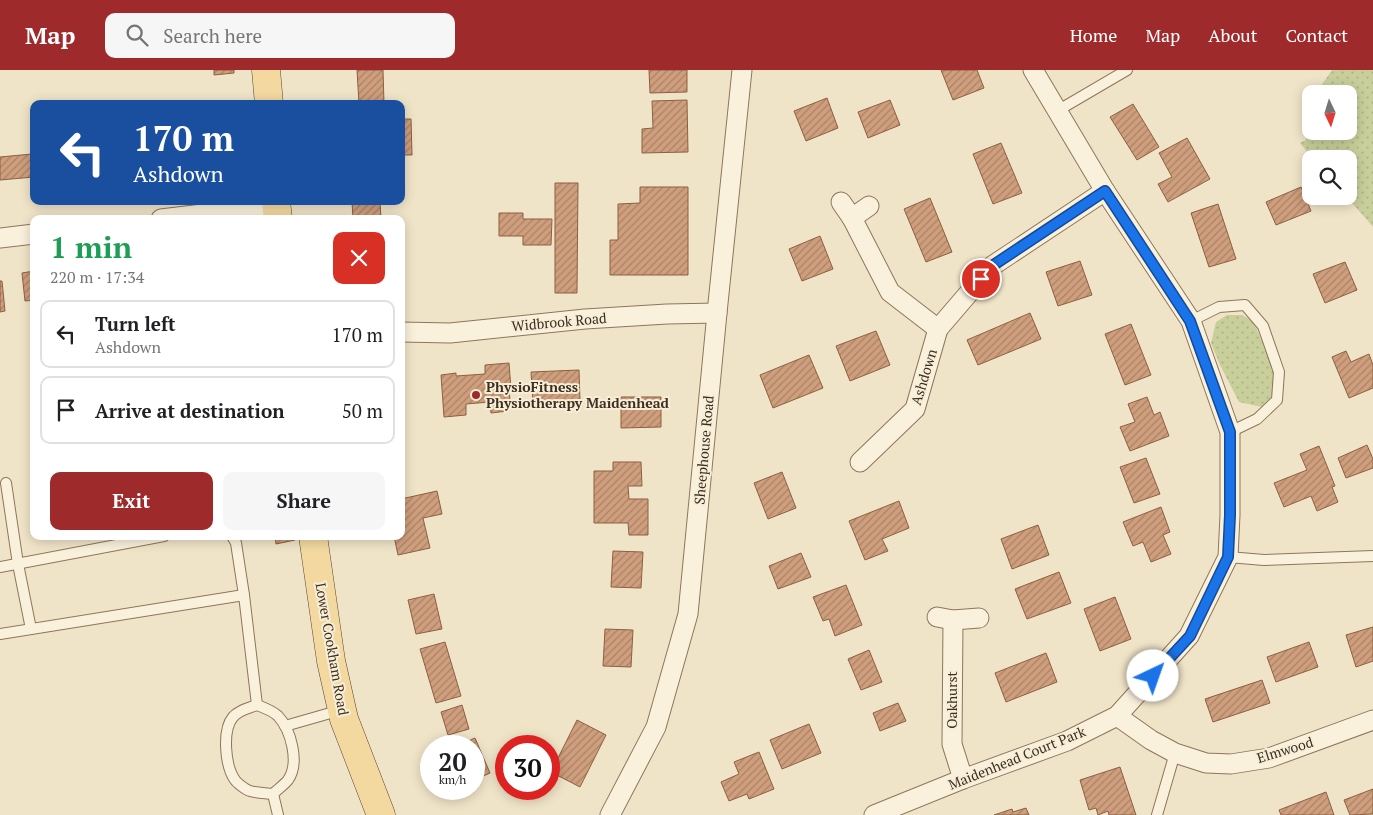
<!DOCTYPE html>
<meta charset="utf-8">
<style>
:root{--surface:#fff;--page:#f6f6f6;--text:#202124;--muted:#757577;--line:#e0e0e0;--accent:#9e2a2b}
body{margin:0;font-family:"PT Serif",serif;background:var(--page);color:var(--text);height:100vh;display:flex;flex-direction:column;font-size:19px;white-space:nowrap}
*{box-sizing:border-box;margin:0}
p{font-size:16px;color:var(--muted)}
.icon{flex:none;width:28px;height:28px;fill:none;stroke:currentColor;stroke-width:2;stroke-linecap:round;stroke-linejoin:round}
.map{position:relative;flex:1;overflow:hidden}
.side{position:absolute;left:30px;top:145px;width:375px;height:325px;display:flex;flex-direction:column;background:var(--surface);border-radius:10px;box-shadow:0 2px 12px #0003}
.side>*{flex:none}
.hud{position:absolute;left:30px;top:30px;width:375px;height:105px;border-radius:10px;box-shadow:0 2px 12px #0003;background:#1a4fa0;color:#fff;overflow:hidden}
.needle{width:32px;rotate:176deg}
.buttons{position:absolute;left:1302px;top:15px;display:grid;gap:10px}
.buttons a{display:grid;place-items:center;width:55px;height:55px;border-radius:10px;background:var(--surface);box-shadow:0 2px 12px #0003;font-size:25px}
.speed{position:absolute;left:420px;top:665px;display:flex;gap:10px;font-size:25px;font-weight:700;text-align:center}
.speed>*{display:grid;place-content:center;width:65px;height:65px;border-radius:50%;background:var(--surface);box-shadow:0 2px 12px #0003;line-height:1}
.speed small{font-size:12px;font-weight:400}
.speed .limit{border:8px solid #d22;background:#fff;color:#111}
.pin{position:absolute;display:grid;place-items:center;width:42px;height:42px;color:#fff;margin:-21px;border:2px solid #fff;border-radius:50%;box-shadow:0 1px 5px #0007}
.me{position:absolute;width:55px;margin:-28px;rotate:42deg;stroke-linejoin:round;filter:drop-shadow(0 0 4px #0008)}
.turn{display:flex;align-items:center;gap:18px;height:105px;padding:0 20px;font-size:22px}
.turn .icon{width:65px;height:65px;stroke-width:2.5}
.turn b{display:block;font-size:35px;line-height:42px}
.round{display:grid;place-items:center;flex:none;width:52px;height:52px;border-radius:10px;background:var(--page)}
.summary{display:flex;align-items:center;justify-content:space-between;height:85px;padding:0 20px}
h1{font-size:30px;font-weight:700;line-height:38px;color:#1e9e55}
.button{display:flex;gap:10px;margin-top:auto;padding:10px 20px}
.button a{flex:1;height:58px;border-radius:10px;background:var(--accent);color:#fff;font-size:20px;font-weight:700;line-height:58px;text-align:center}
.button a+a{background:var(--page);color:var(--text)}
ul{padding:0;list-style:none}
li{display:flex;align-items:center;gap:15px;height:68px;margin:0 10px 8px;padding:0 10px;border:2px solid var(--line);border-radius:10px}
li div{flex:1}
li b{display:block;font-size:19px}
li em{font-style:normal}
header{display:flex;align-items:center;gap:30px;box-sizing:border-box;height:70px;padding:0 25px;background:var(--accent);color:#fff}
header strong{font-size:24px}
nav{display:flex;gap:28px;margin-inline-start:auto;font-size:18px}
.search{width:350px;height:45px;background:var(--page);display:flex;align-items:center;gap:12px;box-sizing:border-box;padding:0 18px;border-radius:10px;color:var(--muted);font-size:19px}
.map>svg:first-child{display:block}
.grass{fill:url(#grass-dots);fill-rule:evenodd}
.building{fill:url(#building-hatch);stroke:#8d5f41}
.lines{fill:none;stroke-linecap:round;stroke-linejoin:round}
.service-casing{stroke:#8d765c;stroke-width:12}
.minor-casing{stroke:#8d765c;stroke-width:21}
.primary-casing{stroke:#5b4430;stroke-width:29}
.service{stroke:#faf1dc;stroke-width:10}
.minor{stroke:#faf1dc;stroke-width:19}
.primary{stroke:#f3d9a0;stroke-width:28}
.route-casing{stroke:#114b97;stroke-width:12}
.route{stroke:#1a73e8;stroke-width:9}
.poi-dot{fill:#9e2a2b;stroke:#f7eed8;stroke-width:2}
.labels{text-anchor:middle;stroke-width:4;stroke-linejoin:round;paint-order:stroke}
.street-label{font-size:14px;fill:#3d2e20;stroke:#f7eed8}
.poi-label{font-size:14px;font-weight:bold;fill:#3d2e20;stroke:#f7eed8;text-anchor:start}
</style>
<header>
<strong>Map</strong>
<div class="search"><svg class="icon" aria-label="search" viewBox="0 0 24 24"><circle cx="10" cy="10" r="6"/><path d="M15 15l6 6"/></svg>Search here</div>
<nav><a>Home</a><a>Map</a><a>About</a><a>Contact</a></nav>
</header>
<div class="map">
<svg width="1373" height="745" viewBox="0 0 1373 745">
<defs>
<pattern id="grass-dots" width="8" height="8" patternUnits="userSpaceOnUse" patternTransform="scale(1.25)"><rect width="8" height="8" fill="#c9cf9b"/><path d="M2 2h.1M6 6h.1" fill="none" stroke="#aeb285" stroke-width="1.8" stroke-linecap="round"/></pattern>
<pattern id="building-hatch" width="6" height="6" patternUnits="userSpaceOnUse" patternTransform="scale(1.25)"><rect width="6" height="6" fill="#cf9f7d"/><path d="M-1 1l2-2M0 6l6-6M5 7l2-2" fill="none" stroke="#a98266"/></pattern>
</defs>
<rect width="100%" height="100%" fill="#f0e4c8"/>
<g class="grass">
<path d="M1332 0H1373V157L1346 126H1349V89H1313L1300 73 1306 70 1304 50 1311 16H1321ZM1311 24H1349V61H1311Z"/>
<polygon points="1227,245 1242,245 1254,252 1275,303 1274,329 1262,337 1239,332 1220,295 1211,273 1216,252"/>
</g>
<g class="building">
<polygon points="214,0 234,0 234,3 214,5"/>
<polygon points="357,0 383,0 384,34 359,34"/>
<polygon points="649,0 687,0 687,22 650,23"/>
<polygon points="941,0 977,0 984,18 953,30"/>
<polygon points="827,28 838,58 806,71 794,41"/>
<polygon points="687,30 688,82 642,83 642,59 653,58 652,31"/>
<polygon points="890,30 900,55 868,68 858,42"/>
<polygon points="1133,34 1159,77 1137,90 1110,47"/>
<polygon points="401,49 411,49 412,85 401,85"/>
<polygon points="1187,68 1210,109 1168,132 1158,114 1172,107 1159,83"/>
<polygon points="1001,73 1022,123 993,134 973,84"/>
<polygon points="32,84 34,107 0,110 0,87"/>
<polygon points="555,113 578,113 577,223 555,223"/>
<polygon points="640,117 688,117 688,205 610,205 610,170 618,170 618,134 640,133"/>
<polygon points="1301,117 1311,141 1276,155 1266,132"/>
<polygon points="930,128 952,182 926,192 904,139"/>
<polygon points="352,131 380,131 381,149 353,149"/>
<polygon points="1218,134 1236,189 1209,197 1191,143"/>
<polygon points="499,143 523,143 523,149 552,149 551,175 523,175 523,166 499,166"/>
<polygon points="820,166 833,199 802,211 789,179"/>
<polygon points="1080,191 1092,225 1058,236 1046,202"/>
<polygon points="1345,192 1357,220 1325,233 1313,204"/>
<polygon points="34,201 34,230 25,231 22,203"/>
<polygon points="0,211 2,211 5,241 0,242"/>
<polygon points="1030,243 1041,269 978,295 967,270"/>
<polygon points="1131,254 1151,305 1125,315 1105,264"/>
<polygon points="876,261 890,295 850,311 836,276"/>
<polygon points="1346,281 1351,292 1369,284 1373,295 1373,318 1349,328 1332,287"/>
<polygon points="809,285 823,318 773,338 760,305"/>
<polygon points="509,293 511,319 509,319 510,331 508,331 508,341 491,343 490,332 466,334 466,345 444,347 441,305 456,303 456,306 485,304 485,295"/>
<polygon points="579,300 580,331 533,333 531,302"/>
<polygon points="621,327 661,327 661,357 621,358"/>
<polygon points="1147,327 1154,345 1160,342 1169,366 1130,381 1120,357 1135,352 1128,334"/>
<polygon points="1367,375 1373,389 1373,398 1346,408 1338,388"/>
<polygon points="1319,376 1335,416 1332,417 1338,432 1317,441 1311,426 1284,437 1274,413 1307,400 1300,384"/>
<polygon points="1146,388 1160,424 1134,433 1120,397"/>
<polygon points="613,392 641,392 642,416 628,416 629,429 648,429 648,465 629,465 628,453 594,453 594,401 613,401"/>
<polygon points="782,402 796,438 768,449 754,413"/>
<polygon points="437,421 442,444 423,448 430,478 398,485 394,466 401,466 401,429"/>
<polygon points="899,431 909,458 882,469 888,481 865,490 849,451"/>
<polygon points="1161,437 1170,462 1163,465 1171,484 1151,492 1143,472 1133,476 1123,452"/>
<polygon points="1038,455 1049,485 1012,499 1001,469"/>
<polygon points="275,466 294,466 295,470 276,474"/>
<polygon points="613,481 643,482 641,518 611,517"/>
<polygon points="801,483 811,507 778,519 769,496"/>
<polygon points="1059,502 1071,533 1027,549 1015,519"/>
<polygon points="846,515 862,555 835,566 829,549 823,551 813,527"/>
<polygon points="434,524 442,559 416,564 408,530"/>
<polygon points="1115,527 1131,569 1100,581 1084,539"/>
<polygon points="1373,557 1373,591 1356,597 1346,565"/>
<polygon points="605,559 633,560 631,597 603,596"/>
<polygon points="445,572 461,626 436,633 420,579"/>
<polygon points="1309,572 1318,597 1276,612 1267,587"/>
<polygon points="869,580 882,612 861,620 848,589"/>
<polygon points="1046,583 1057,612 1006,632 995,603"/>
<polygon points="1262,610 1270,633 1213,652 1205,629"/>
<polygon points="898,633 906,651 880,661 873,643"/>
<polygon points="462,635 469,659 448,665 441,642"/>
<polygon points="577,650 606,665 580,717 551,702"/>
<polygon points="809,654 821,683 782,699 770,670"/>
<polygon points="475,668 490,703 474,710 474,676 457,676"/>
<polygon points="759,682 774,719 749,729 747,724 729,731 721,712 739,704 734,692"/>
<polygon points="1120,697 1136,745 1109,745 1108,741 1098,745 1096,738 1089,740 1080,710"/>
<polygon points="1373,719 1373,744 1350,745 1344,730"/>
<polygon points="1326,722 1334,745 1281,745 1279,740"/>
<polygon points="1026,738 1029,745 994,745 1012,739 1013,742"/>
</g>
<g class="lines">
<g class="service-casing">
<g id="service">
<polyline points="1057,41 1127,0"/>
<polyline points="1191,251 1219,237 1245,235 1263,256 1279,302 1277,330 1257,349 1230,362"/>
<polyline points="6,413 18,494 31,559"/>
<polyline points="232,466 236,473 244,525"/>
<polyline points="1228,487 1264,490 1373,486"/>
<polyline points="0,497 164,466"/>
<polyline points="0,564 244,525 257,635"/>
<path d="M257 635C265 638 273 641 278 646 291 660 300 693 288 710 284 715 278 719 273 724 266 723 257 723 250 721 246 720 237 713 235 710 225 696 222 660 233 647 239 640 249 638 257 635Z"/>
<polyline points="285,656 341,640"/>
<polyline points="273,724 278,745"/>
<polyline points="1157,745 1175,683"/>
</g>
</g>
<g class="minor-casing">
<g id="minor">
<polyline points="841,132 852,148"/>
<polyline points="869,136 852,148 890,222 938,259"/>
<polyline points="161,149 277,135"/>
<polyline points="0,168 34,164"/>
<polyline points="401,262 450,263 585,249 667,244 717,243"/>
<polyline points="860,392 915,339 938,259 992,196 1105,121"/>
<polyline points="937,547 953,550 979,548"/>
<polyline points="953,550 952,674 963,709"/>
<polyline points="1117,646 1151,670 1175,683 1206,693 1231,694 1269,688 1373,650"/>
<polyline points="610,745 656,657 688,544 717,243 742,0"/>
<polyline points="874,745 963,709 1067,671 1117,646 1189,566 1228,487 1230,445 1230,362 1191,251 1105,121 1033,0"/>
</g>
</g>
<g class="primary-casing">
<g id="primary">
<polyline points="266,0 269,34"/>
<polyline points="276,131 278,149"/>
<polyline points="313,466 331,591 344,649 381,745"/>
</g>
</g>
<use href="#service" class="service"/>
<use href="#minor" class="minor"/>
<use href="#primary" class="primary"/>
</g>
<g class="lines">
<g class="route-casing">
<polyline id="route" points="981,209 992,196 1105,121 1190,251 1230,362 1230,445 1228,487 1190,566 1153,606"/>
</g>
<use href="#route" class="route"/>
</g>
<circle class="poi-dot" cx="476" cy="325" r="5"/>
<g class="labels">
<g class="street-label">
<text transform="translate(559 252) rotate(-5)" y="5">Widbrook Road</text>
<text transform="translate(924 307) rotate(-73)" y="5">Ashdown</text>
<text transform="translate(704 380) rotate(-85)" y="5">Sheephouse Road</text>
<text transform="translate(332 579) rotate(80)" y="5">Lower Cookham Road</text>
<text transform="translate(952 630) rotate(-90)" y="5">Oakhurst</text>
<text transform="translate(1285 680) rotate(-17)" y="5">Elmwood</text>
<text transform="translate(1017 688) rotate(-22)" y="5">Maidenhead Court Park</text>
</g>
<g class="poi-label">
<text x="486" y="322">PhysioFitness<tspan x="486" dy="16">Physiotherapy Maidenhead</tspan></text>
</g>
</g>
</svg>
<div class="buttons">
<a><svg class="needle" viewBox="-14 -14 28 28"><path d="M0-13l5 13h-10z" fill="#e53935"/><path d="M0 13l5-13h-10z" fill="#757577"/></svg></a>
<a><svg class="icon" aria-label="search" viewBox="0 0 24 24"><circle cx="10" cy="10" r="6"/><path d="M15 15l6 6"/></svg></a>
</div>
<div class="speed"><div>20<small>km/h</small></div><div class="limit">30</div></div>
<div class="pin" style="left:981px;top:209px;background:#d93025"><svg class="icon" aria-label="arrive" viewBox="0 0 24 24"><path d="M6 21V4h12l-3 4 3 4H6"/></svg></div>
<svg class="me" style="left:1153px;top:606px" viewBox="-20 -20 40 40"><circle r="19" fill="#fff"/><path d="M0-13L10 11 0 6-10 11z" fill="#1a73e8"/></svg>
<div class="hud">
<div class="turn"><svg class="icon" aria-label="left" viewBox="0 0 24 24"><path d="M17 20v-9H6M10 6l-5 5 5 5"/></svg><div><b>170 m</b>Ashdown</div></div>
</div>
<section class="side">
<div class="summary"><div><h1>1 min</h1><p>220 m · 17:34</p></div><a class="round" style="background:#d93025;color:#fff"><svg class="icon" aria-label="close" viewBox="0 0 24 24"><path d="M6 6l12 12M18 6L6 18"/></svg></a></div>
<ul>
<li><svg class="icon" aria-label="left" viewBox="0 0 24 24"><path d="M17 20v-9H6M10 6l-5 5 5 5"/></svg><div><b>Turn left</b><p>Ashdown</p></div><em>170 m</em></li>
<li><svg class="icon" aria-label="arrive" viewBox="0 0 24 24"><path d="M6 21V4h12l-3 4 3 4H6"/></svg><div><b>Arrive at destination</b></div><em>50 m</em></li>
</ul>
<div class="button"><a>Exit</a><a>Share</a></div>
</section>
</div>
